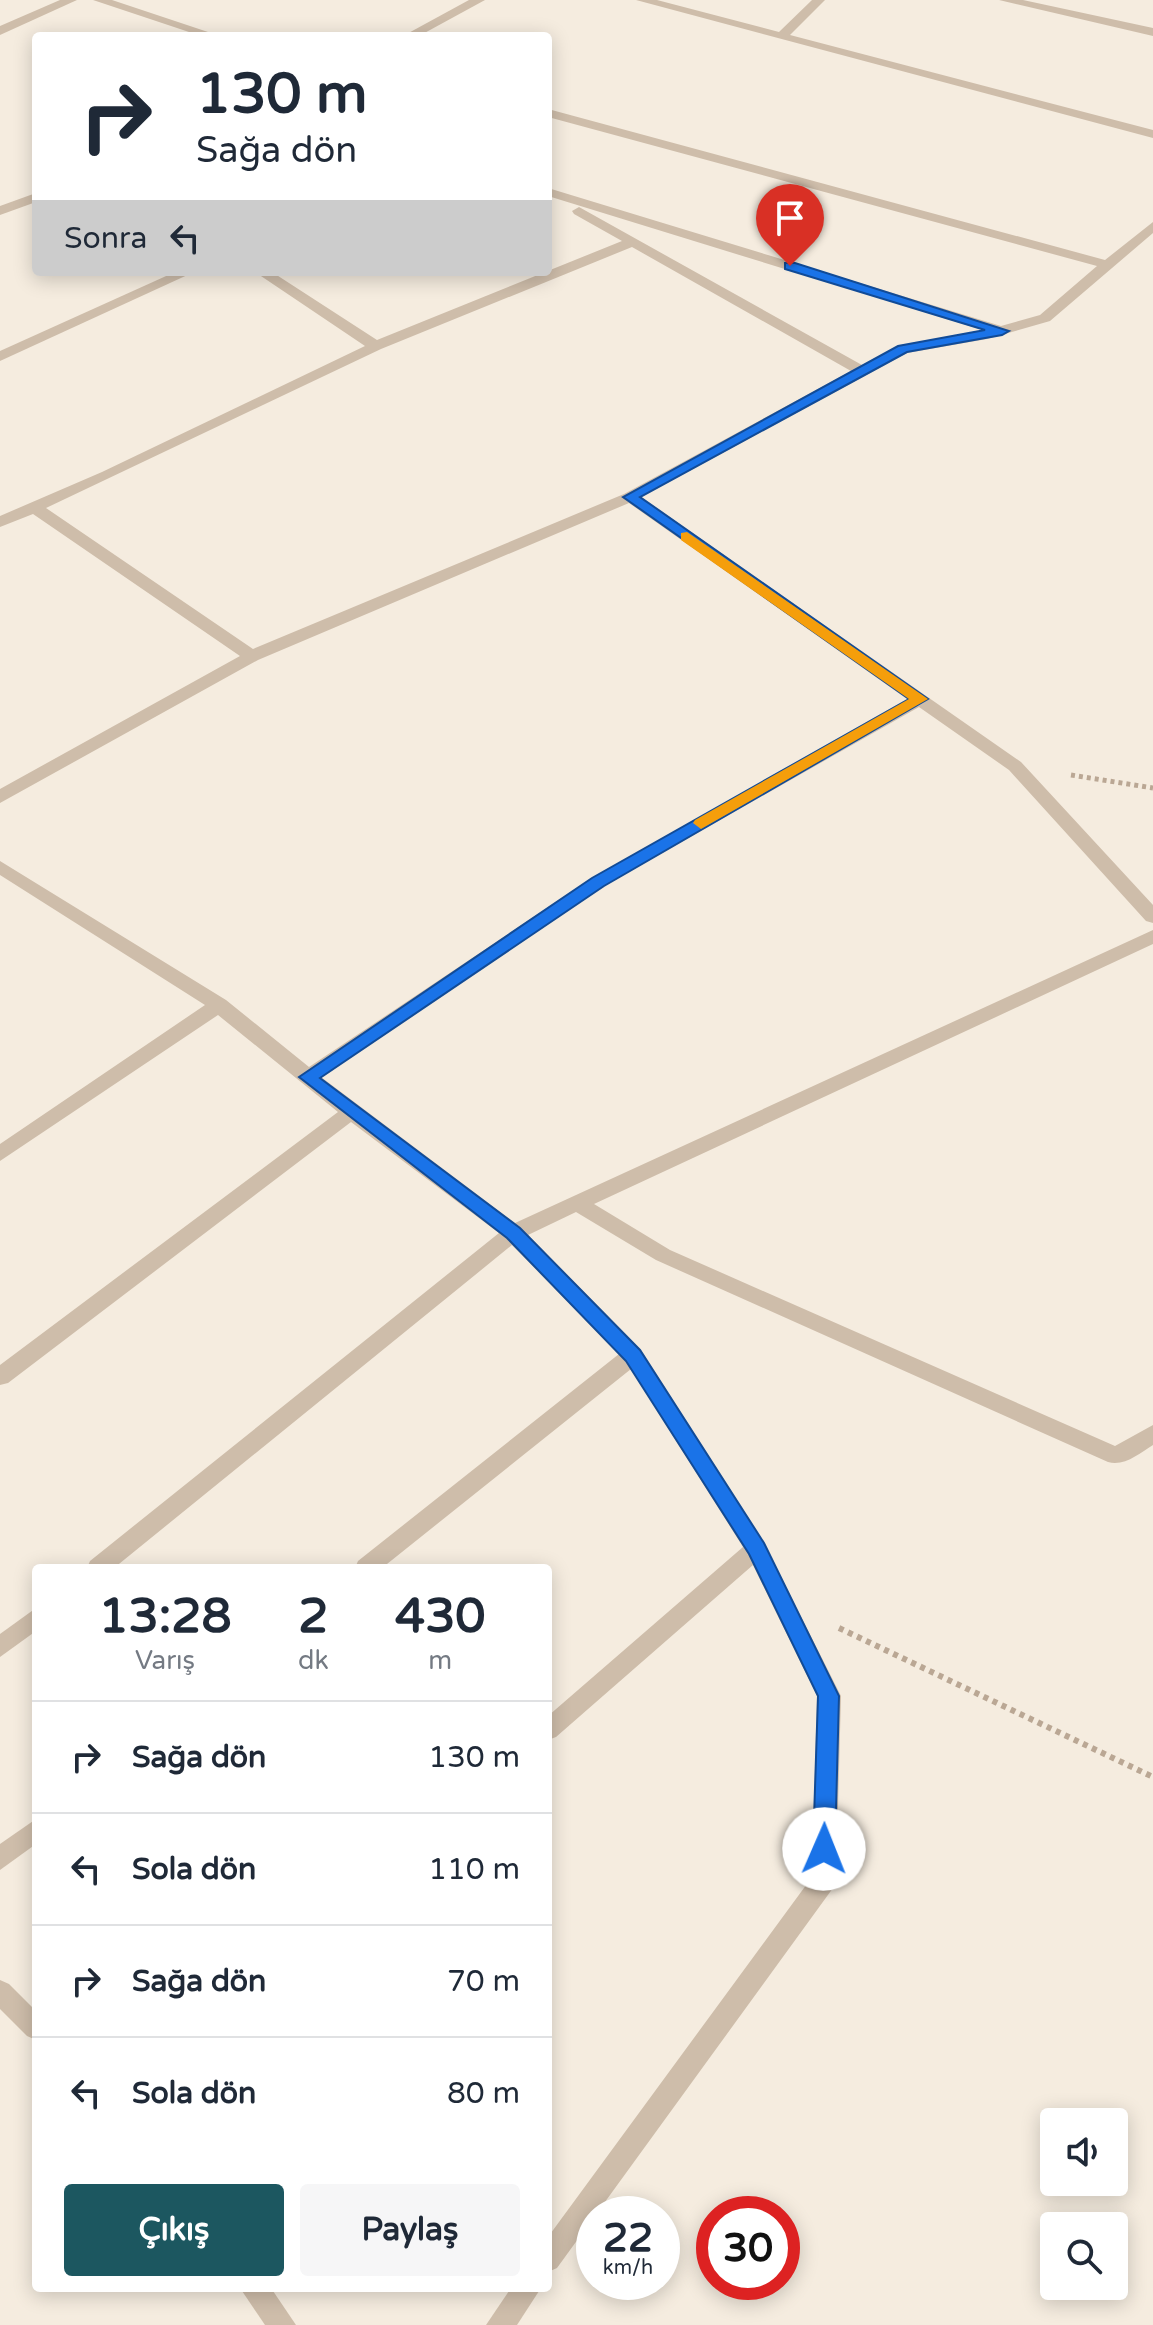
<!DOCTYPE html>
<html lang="tr">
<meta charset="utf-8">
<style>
:root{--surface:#fff;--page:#f6f6f7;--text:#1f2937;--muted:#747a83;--line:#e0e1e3;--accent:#1c5760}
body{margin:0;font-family:"Varela Round",sans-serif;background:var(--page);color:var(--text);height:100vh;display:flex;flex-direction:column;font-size:30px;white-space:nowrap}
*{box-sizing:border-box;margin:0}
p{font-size:26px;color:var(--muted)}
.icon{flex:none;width:44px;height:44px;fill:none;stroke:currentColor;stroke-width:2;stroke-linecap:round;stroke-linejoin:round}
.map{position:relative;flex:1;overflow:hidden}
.sheet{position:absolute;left:32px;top:1564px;width:520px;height:728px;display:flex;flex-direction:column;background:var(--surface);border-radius:8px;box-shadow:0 4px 20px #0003}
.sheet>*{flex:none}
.hud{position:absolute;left:32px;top:32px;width:520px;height:244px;border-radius:8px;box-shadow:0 4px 20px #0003;background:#fff;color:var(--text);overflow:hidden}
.controls{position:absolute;left:1040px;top:2108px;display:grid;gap:16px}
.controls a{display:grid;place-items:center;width:88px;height:88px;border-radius:8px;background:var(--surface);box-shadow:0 4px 20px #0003;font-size:40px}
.speed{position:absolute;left:576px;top:2196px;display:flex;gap:16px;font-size:40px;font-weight:700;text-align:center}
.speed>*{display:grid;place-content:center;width:104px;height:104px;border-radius:50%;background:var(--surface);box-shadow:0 4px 20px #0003;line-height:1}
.speed small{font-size:20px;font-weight:400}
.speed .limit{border:12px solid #d22;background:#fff;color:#111}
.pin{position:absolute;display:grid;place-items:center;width:68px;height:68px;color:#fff;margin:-82px -34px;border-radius:50% 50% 50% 0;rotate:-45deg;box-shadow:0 0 8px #0007}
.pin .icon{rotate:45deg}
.me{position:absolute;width:88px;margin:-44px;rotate:1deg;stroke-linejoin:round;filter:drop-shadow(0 0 6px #0008)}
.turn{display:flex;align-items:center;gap:28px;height:168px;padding:0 32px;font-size:36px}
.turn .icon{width:104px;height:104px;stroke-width:2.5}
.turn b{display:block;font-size:56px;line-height:68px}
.then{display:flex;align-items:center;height:76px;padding:0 32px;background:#0003;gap:16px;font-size:30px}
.eta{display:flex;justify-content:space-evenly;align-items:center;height:136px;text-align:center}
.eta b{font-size:48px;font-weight:800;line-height:56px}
.primary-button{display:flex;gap:16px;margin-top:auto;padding:16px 32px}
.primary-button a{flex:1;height:92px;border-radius:8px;background:var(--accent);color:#fff;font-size:32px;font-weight:800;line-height:92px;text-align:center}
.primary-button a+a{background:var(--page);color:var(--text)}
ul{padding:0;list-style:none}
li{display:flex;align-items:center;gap:24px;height:112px;padding:0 32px;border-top:2px solid var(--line)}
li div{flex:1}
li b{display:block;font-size:30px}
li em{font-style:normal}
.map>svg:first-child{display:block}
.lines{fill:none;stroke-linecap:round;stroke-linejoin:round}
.path-far1{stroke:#baa794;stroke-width:5;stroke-dasharray:4 4;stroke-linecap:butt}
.path{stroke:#baa794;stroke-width:6;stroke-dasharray:5 5;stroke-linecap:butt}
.minor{fill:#cebdaa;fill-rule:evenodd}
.route{fill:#1a73e8;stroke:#114b97;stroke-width:2}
.slow{fill:#f59e0b}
</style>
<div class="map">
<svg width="1153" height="2325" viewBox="0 0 1153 2325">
<rect width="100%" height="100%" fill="#f5ecdf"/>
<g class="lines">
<polyline class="path-far1" points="1071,775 1153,788"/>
<polyline class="path" points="839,1628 1153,1777"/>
<g class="minor">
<polygon points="60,0 77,0 0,35 0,26"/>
<polygon points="93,0 112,0 220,36 201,36"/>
<polygon points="469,0 485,0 419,36 403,36"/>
<polygon points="636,0 657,0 779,32 812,0 825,0 790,35 1153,130 1153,138"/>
<polygon points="999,0 1023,0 1153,28 1153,36"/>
<path d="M548 109 1105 260 1153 222V233L1050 321 987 339 907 353 641 497 1021 762 1153 905V923L1146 921 1009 770 919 707 604 886 321 1077 515 1223 1153 930V944L594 1204 670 1250 1115 1446 1153 1425V1445C1140 1453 1124 1467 1108 1462L656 1260 576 1212 528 1235 640 1349 764 1543 841 1696 836 1880 833 1888 557 2268 548 2272V2237L812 1877 817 1696 753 1565 556 1737 548 1740V1716L743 1547 631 1369 382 1568H355L358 1561 619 1354 512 1245 114 1568H87L90 1561 499 1233 351 1122 8 1383 0 1385V1365L338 1112 218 1015 0 1161V1144L205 1005 0 875V861L226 1000 309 1067 592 878 907 699 629 503 258 660 0 803V789L240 656 33 514 0 527V516L102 472 365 346 255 272H272L377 340 622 241 574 214 572 211 579 207 862 365 898 346 986 331 548 196V188L1001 326 1040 315 1097 266 548 117ZM632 247 851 371 624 494 253 649 46 508 381 349Z"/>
<polygon points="36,193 36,202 0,215 0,206"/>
<polygon points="175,272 194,272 0,361 0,351"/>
<polygon points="36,1608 36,1631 0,1657 0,1634"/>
<polygon points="36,1819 36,1844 0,1870 0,1844"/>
<polygon points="0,1980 9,1984 36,2011 36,2040 27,2036 0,2009"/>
<polygon points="240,2288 271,2288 296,2325 265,2325"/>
<polygon points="511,2288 541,2288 517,2325 486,2325"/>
</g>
</g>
<polygon class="route" points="785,263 795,263 1009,331 1002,335 907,352 640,497 928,699 604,886 320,1078 520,1228 640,1350 764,1543 839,1696 835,1849 832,1856 824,1859 817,1856 813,1849 818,1696 749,1554 626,1361 507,1238 299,1077 592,878 909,699 623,497 898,346 985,330 785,269"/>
<polygon class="slow" points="687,532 928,699 701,829 693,823 695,820 909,699 681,540 681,533"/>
</svg>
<div class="controls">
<a><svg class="icon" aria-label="sound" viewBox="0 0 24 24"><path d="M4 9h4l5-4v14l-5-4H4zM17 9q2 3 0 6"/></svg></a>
<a><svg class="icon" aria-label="search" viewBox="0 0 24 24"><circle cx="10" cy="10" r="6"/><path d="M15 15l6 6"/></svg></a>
</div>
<div class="speed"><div>22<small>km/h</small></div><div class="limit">30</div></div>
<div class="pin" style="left:790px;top:266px;background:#d93025"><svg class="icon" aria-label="arrive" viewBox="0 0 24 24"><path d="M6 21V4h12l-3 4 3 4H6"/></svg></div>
<svg class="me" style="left:824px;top:1849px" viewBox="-20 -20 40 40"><circle r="19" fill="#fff"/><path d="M0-13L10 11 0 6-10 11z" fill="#1a73e8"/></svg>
<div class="hud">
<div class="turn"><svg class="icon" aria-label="right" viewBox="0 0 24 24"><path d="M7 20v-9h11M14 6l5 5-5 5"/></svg><div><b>130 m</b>Sağa dön</div></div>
<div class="then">Sonra<svg class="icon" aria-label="left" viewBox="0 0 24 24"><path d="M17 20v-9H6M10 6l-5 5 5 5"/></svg></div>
</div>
<section class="sheet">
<div class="eta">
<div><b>13:28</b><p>Varış</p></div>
<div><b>2</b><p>dk</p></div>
<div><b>430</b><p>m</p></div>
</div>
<ul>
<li><svg class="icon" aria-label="right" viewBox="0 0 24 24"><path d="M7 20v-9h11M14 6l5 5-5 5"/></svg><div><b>Sağa dön</b></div><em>130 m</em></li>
<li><svg class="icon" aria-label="left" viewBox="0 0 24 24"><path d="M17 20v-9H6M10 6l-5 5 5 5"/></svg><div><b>Sola dön</b></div><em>110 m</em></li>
<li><svg class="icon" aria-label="right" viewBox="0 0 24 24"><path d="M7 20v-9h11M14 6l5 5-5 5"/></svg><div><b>Sağa dön</b></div><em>70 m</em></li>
<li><svg class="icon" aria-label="left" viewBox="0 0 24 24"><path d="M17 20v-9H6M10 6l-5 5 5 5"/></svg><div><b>Sola dön</b></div><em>80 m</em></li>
</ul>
<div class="primary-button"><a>Çıkış</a><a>Paylaş</a></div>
</section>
</div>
